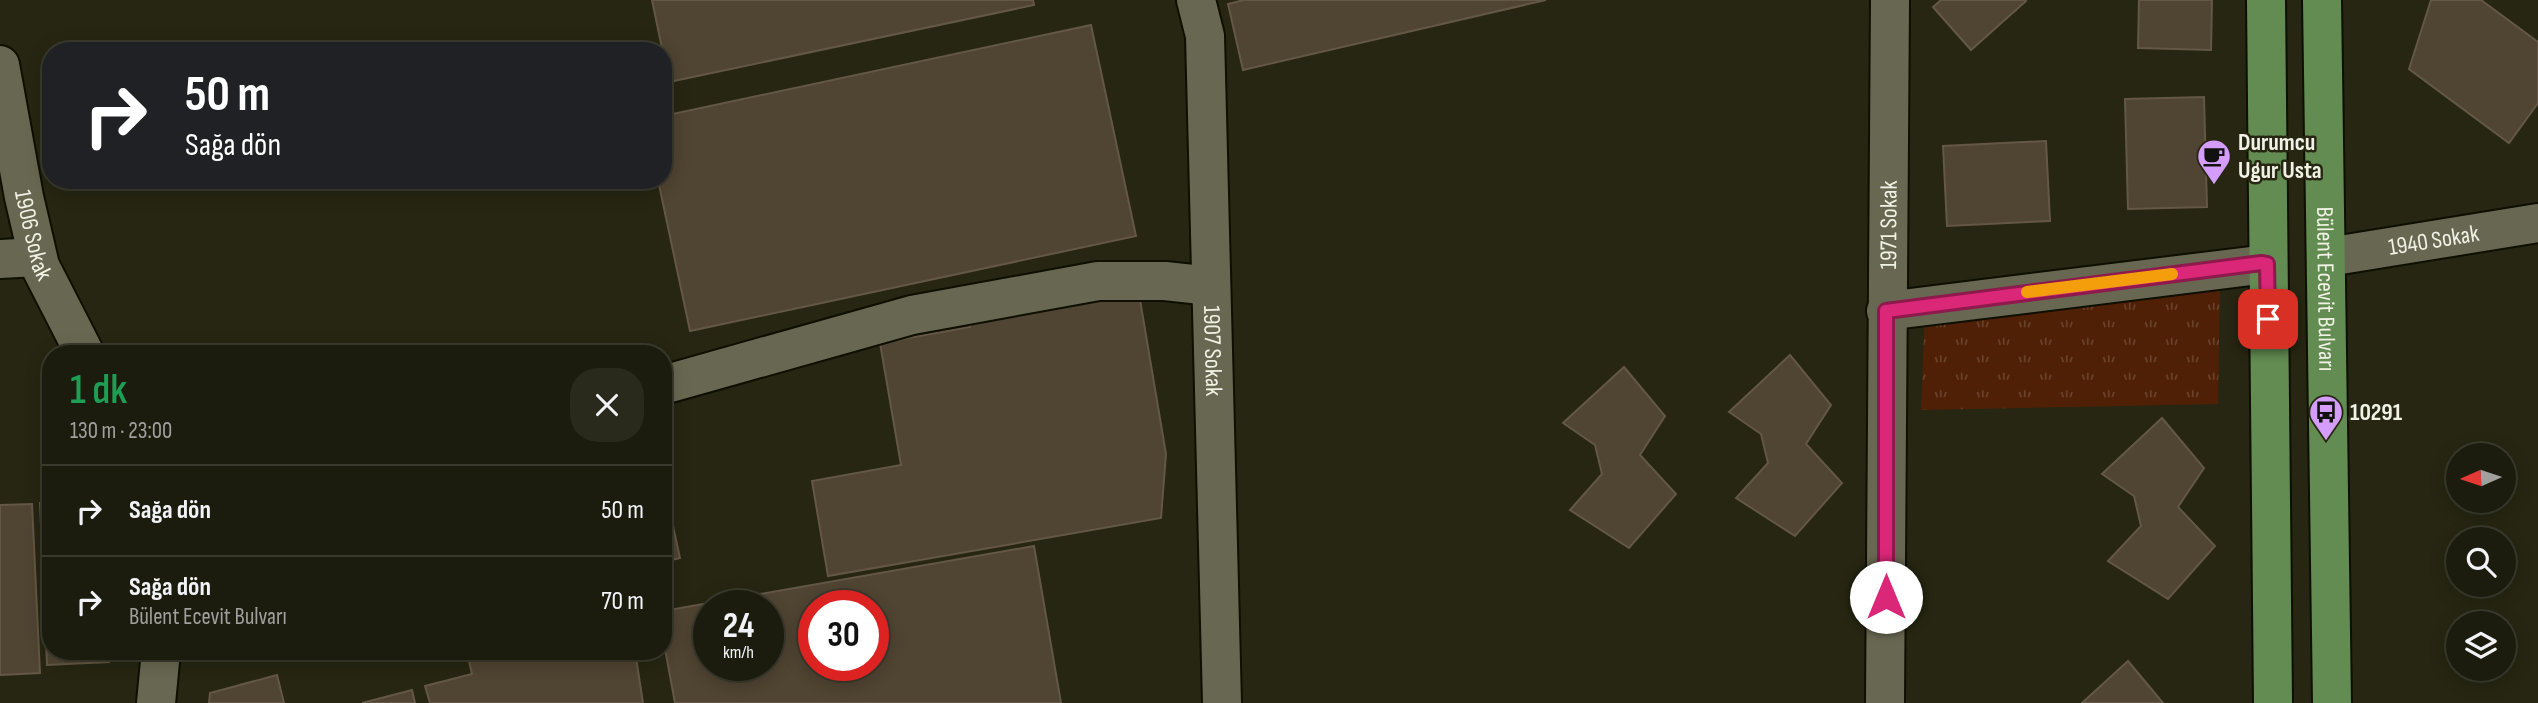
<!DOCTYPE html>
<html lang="tr">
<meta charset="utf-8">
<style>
:root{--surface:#1c1c0e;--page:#29291c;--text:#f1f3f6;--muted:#a0a19e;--line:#3a3a2e}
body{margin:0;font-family:"Sofia Sans Condensed",sans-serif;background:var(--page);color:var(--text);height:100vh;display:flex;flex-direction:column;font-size:26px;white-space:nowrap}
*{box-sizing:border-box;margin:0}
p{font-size:23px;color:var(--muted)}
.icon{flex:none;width:38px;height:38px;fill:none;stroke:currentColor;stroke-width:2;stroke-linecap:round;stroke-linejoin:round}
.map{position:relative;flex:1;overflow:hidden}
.details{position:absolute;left:42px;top:345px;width:630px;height:315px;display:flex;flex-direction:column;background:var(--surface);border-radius:28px;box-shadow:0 4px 18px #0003,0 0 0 2px var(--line)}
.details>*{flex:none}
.top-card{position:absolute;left:42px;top:42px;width:630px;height:147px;border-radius:28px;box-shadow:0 4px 18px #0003,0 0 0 2px var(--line);background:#202124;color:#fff;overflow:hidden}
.needle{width:46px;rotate:267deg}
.controls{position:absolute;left:2446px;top:443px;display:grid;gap:14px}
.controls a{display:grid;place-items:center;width:70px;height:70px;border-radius:50%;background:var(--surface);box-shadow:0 4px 18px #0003,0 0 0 2px var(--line);font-size:35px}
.speed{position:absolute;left:693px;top:590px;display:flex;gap:14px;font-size:35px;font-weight:700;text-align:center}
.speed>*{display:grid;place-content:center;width:91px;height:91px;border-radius:50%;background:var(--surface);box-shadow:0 4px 18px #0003,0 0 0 2px var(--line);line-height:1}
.speed small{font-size:18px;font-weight:400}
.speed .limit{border:10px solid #d22;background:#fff;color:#111}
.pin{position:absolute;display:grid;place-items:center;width:60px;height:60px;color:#fff;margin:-30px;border-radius:14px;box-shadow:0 4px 10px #0006}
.me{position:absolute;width:77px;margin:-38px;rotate:0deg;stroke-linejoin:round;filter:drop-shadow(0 0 5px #0008)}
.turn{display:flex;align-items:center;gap:24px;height:147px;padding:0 28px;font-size:32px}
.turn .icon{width:91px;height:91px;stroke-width:2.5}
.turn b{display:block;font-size:49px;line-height:60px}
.round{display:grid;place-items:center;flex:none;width:74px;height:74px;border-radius:28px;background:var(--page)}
.overview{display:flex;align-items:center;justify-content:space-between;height:119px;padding:0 28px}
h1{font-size:42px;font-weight:600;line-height:52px;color:#1e9e55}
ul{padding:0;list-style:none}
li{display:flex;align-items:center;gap:21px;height:91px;padding:0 28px;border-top:2px solid var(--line)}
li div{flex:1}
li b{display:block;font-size:26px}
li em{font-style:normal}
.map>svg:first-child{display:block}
.grass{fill:url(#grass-tufts)}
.building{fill:#504432;stroke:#645745;stroke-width:2;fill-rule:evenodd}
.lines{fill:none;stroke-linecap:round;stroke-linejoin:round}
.minor-casing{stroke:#0f0f00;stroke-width:42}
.major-casing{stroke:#0f0f00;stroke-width:42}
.minor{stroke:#686852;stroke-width:38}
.major{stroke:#628c51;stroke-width:38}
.route-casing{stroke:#8e194d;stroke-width:18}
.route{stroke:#db2777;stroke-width:12}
.slow{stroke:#f59e0b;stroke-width:12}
.labels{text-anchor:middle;stroke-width:5;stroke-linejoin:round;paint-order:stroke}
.poi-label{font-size:24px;font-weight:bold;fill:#f1f2e5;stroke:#262612;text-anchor:start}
.street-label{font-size:24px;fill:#f1f2e5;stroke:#262612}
</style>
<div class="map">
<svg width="2538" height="703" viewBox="0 0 2538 703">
<defs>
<pattern id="grass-tufts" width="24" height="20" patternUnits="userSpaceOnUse" patternTransform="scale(1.75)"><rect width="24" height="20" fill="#4f2006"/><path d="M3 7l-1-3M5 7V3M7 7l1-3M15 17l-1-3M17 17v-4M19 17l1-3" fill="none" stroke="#69412a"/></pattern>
</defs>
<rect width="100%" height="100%" fill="#262612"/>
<polygon class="grass" points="2220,285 2218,404 1921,410 1925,309"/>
<g class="building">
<polygon points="652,0 1033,0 1034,5 669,82"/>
<polygon points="1244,0 1546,0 1243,70 1228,4"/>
<polygon points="1941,0 2025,0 2026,1 1971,50 1933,7"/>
<polygon points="2139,0 2212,0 2211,50 2138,48"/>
<polygon points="2431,0 2481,0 2538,42 2538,103 2509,143 2409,69"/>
<polygon points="1091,25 1136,236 690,331 658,180 663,180 663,116"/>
<polygon points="2204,97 2207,207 2128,209 2125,99"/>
<polygon points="2046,141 2050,221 1947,226 1943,146"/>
<polygon points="1137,282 1166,454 1161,518 828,576 812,481 901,465 880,343 970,327 967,311"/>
<polygon points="1790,355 1831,405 1806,444 1842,483 1795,536 1736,498 1768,463 1761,434 1729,412"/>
<polygon points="1624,367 1665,416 1640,455 1676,494 1629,548 1570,510 1602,474 1595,445 1563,423"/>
<polygon points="2162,418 2204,468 2178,507 2215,546 2168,599 2108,561 2141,526 2134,496 2102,474"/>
<polygon points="663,480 680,558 663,562"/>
<polygon points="40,503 51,503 51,651 109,651 109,662 47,665"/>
<polygon points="32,504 40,673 0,675 0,505"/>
<path d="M1034 546 1061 703H675L663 638V611ZM709 606H768V665H709ZM814 606H873V665H814Z"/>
<polygon points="475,651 635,651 643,703 430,703 425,686 472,674 467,653"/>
<polygon points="2128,661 2163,703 2082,703"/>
<polygon points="277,675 284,703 209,703 210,693"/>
<polygon points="412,690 415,703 362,703"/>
</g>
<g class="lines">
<g class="minor-casing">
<g id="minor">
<path id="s1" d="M1196 0 1205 36 1222 703"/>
<path id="s2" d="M0 65 24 197 40 266 85 354"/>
<path id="s3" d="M2328 257 2538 223"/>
<polyline points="0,259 37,257"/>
<polyline points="1886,311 2267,264"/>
<polyline points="663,385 912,315 1098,281 1165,281 1211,286"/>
<polyline points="156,703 161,651"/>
<path id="s4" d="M1885 703 1890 0"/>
</g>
</g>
<g class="major-casing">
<g id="major">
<polyline points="2266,0 2273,703"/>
<path id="s5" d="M2322 0 2332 703"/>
</g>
</g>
<use href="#minor" class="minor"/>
<use href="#major" class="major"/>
</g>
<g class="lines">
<g class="route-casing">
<polyline id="route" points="1886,597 1886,311 2261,263 2267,264 2268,319"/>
</g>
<use href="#route" class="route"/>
<polyline class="slow" points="2027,292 2172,274"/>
</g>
<defs>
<g id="cafe-pin" transform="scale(1.75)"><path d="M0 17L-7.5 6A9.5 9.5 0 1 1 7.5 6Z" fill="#d49cfb" stroke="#262612"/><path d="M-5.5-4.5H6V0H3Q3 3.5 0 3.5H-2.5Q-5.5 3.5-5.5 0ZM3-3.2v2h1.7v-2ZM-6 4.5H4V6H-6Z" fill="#111"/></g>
<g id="bus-pin" transform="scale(1.75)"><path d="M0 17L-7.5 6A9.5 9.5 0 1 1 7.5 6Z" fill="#d49cfb" stroke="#262612"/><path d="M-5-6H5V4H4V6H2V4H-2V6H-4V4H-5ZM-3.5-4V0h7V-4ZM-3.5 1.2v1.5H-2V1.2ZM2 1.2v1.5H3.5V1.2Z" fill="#111"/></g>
</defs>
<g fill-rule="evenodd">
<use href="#cafe-pin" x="2214" y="156"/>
<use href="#bus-pin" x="2326" y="412"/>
</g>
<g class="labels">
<g class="poi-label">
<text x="2238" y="150">Durumcu<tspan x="2238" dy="28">Ugur Usta</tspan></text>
<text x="2350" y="420">10291</text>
</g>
<g class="street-label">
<text dy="8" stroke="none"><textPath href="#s4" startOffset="478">1971 Sokak</textPath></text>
<text dy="8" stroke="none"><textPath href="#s2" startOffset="173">1906 Sokak</textPath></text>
<text dy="8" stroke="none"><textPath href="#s3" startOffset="107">1940 Sokak</textPath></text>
<text dy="8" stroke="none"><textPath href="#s5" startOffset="289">Bülent Ecevit Bulvarı</textPath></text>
<text dy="8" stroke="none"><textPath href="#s1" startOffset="352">1907 Sokak</textPath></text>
</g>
</g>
</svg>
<div class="controls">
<a><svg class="needle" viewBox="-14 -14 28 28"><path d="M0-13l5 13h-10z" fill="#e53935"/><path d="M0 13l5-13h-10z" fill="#a0a19e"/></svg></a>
<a><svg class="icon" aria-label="search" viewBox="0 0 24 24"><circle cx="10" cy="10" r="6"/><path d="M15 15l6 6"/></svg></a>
<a><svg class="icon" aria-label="layers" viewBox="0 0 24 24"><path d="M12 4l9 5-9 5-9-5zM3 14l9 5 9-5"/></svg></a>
</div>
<div class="speed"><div>24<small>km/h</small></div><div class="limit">30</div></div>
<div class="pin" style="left:2268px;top:319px;background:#d93025"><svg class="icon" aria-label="arrive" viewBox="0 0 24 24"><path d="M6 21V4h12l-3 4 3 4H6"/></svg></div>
<svg class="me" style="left:1886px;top:597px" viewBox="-20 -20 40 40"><circle r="19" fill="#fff"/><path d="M0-13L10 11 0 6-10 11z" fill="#db2777"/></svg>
<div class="top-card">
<div class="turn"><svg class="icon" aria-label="right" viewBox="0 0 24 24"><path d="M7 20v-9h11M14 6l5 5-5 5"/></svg><div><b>50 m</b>Sağa dön</div></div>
</div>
<section class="details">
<div class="overview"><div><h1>1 dk</h1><p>130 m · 23:00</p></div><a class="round"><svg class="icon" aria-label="close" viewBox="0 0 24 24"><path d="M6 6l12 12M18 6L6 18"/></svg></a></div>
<ul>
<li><svg class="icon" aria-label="right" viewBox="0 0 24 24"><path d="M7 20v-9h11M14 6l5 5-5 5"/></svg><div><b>Sağa dön</b></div><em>50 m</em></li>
<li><svg class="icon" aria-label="right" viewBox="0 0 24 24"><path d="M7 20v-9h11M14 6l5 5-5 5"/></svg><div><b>Sağa dön</b><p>Bülent Ecevit Bulvarı</p></div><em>70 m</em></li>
</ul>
</section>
</div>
